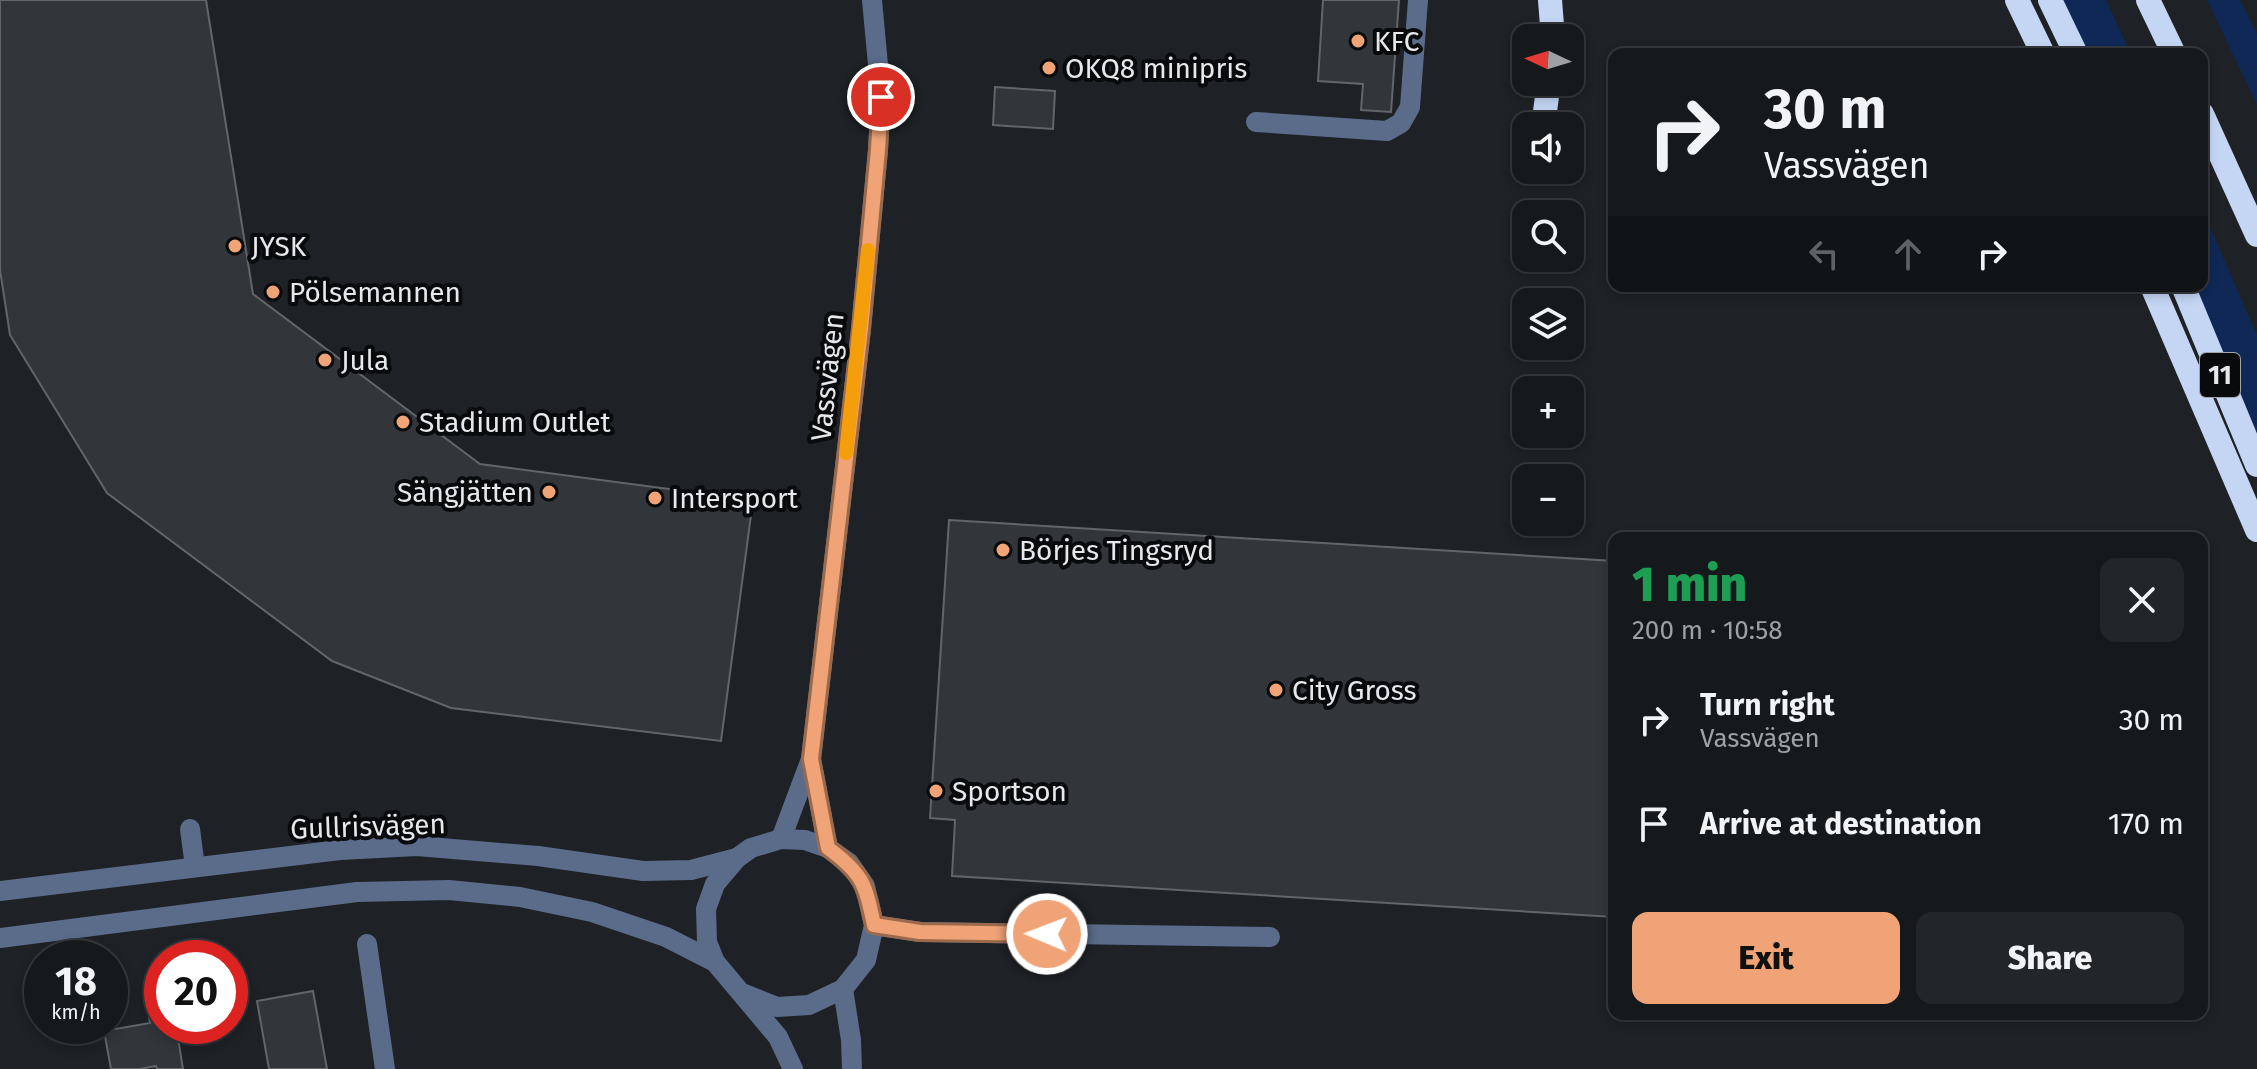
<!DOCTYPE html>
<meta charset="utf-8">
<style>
:root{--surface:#16191c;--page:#232629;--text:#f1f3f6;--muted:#9ea0a3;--line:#35383b;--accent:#efa376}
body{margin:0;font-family:"Fira Sans",sans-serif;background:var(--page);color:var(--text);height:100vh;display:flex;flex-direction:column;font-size:30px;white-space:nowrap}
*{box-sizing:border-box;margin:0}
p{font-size:26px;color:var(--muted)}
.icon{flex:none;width:44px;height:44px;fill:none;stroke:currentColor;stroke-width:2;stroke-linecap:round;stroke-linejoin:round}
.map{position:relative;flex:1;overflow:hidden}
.sheet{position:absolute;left:1608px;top:532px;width:600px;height:488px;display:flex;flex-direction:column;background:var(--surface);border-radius:16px;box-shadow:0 4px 12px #0003,0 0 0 2px var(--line)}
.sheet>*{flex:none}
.hud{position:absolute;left:1608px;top:48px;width:600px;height:244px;border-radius:16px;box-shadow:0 4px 12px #0003,0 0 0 2px var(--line);background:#16191c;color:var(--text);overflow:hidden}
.needle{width:52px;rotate:274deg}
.fabs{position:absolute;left:1512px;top:24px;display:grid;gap:16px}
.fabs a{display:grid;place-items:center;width:72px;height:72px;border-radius:16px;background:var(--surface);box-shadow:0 4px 12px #0003,0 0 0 2px var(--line);font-size:40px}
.speed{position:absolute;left:24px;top:940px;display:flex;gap:16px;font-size:40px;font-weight:700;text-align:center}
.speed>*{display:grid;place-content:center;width:104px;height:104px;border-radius:50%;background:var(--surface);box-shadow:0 4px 12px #0003,0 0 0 2px var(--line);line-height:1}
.speed small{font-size:20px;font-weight:400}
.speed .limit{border:12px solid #d22;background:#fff;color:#111}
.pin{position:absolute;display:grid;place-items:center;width:68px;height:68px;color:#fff;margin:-34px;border:4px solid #fff;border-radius:50%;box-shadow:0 2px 8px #0007}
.me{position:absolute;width:88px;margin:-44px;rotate:271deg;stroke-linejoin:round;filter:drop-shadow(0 0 6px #0008)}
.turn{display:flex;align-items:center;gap:28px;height:168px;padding:0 24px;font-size:36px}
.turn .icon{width:104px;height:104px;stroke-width:2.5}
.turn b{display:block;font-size:56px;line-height:68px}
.lanes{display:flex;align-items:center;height:76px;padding:0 24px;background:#0003;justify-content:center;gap:40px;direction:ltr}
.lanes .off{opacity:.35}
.round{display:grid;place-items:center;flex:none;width:84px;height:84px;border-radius:16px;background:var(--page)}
.head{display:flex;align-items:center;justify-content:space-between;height:136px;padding:0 24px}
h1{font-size:48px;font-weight:800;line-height:60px;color:#1e9e55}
.cta{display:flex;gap:16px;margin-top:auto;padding:16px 24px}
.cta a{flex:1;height:92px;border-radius:16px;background:var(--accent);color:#111;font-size:32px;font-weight:800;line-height:92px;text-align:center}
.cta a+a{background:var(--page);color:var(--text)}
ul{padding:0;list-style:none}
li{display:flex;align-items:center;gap:24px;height:104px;padding:0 24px}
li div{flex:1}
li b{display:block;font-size:30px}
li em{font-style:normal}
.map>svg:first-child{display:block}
.green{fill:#0f2855}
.building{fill:#32353a;stroke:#62656a;stroke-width:2}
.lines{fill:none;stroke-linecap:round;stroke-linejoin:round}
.minor{stroke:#5a6c8a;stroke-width:20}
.highway{stroke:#c4d6f4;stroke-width:24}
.route-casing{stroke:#9b6a4d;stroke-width:20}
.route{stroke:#efa376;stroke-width:14}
.slow{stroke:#f59e0b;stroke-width:14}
.poi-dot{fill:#efa376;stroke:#090a0c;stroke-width:3}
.labels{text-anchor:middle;stroke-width:8;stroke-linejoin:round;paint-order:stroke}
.shield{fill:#090a0c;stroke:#a4a5a9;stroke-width:2}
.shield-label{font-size:26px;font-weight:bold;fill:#e6e8ec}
.poi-label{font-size:28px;fill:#e6e8ec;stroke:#090a0c;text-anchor:start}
.street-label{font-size:28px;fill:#e6e8ec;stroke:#090a0c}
</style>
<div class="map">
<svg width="2257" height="1069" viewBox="0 0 2257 1069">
<rect width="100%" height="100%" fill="#1e2125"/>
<g class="green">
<polygon points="2063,0 2106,0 2131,54 2088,54"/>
<polygon points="2207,0 2240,0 2257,34 2257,105"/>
<polygon points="2202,209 2257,335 2257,432 2194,286 2202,286"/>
</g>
<g class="building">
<polygon points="0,0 206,0 253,294 480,464 753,500 721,741 451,708 332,661 107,493 10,335 0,270"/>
<polygon points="1323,0 1399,0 1391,112 1361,110 1363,84 1318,81"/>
<polygon points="995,87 1055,91 1053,129 993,125"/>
<polygon points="949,520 1614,561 1614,917 952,876 955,820 930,818"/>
<polygon points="313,991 327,1069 269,1069 257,1001"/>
<polygon points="162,999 162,1026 176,1026 183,1069 157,1069 156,1066 140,1069 111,1069 104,1031 150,1023 147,1002"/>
</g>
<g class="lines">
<g class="minor">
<polyline points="1256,122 1387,131 1401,123 1410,107 1418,0"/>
<polyline points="811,759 828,848"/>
<polyline points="190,829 195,867"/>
<polyline points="781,839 811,759 861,329 878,150 881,97 872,0"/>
<polyline points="0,891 340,850 417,846 538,856 643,871 691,870 737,858"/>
<polyline points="874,925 920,932 1270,937"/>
<polyline points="0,938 357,892 449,890 520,897 592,912 666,937 715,962"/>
<polyline points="367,944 385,1069"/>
<polyline points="843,989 851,1040 852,1069"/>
<polyline points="742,993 777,1007 809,1005 843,989 866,960 874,925 865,886 849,863 828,848 805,840 781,839 751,848 737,858 715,884 706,909 707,942 715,962 778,1037 793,1069"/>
</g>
<g class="highway">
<polyline points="1550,0 1553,38"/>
<polyline points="2017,0 2043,54"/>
<polyline points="2050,0 2076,54"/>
<polyline points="2148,0 2174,54"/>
<polyline points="2202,114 2257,235"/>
<polyline points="1543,126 1549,82"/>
<polyline points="2152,286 2257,530"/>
<polyline points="2183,286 2257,465"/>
</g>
</g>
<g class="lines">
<g class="route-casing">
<path id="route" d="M881 97 878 150 861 329 811 759 828 848C863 874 865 883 874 925L920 932 1047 934"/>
</g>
<use href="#route" class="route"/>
<polyline class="slow" points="846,453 868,250"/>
</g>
<g class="poi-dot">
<circle cx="1358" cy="41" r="8"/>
<circle cx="1049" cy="68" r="8"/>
<circle cx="235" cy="246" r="8"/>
<circle cx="273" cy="292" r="8"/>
<circle cx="325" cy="360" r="8"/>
<circle cx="403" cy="422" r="8"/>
<circle cx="549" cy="492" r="8"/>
<circle cx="655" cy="498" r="8"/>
<circle cx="1003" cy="550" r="8"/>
<circle cx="1276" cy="690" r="8"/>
<circle cx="936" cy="791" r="8"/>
</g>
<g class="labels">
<rect class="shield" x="2200" y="353" width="40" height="44" rx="6"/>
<g class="shield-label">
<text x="2220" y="384">11</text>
</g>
<g class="poi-label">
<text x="1374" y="51">KFC</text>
<text x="1065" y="78">OKQ8 minipris</text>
<text x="251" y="256">JYSK</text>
<text x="289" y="302">Pölsemannen</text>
<text x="341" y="370">Jula</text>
<text x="419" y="432">Stadium Outlet</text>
<text x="533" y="502" text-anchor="end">Sängjätten</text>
<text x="671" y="508">Intersport</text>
<text x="1019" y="560">Börjes Tingsryd</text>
<text x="1292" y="700">City Gross</text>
<text x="952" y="801">Sportson</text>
</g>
<g class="street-label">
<text transform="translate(827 377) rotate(-84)" y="10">Vassvägen</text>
<text transform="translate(368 826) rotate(-2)" y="10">Gullrisvägen</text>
</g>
</g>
</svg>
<div class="fabs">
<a><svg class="needle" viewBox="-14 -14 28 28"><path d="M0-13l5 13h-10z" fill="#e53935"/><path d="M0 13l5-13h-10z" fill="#9ea0a3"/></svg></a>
<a><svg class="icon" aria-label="sound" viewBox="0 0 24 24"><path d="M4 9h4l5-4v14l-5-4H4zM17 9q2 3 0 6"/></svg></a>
<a><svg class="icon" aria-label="search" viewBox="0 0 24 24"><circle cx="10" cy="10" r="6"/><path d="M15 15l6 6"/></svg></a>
<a><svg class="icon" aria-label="layers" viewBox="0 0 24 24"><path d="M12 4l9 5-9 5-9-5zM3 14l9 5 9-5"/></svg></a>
<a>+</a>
<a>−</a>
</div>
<div class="speed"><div>18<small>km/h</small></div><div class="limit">20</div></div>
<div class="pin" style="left:881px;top:97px;background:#d93025"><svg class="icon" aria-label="arrive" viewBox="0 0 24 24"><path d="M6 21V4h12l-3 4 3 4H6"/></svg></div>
<svg class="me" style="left:1047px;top:934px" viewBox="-20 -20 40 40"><circle r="17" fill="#efa376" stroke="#fff" stroke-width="3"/><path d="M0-11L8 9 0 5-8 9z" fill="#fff"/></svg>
<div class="hud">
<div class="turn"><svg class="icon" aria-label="right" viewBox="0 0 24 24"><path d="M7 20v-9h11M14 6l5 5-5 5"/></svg><div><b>30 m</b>Vassvägen</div></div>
<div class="lanes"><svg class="icon off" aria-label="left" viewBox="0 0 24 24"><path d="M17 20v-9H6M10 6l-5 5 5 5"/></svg><svg class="icon off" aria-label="ahead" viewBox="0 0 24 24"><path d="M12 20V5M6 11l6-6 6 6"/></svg><svg class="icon" aria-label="right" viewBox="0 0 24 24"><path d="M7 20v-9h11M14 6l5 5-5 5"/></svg></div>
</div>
<section class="sheet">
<div class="head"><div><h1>1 min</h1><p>200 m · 10:58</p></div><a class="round"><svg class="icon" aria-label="close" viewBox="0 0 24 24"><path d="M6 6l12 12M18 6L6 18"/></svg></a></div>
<ul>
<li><svg class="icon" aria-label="right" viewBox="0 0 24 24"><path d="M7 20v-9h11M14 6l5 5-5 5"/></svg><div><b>Turn right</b><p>Vassvägen</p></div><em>30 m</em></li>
<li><svg class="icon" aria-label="arrive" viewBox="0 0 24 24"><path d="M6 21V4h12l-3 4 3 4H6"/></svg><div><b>Arrive at destination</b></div><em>170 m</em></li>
</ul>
<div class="cta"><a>Exit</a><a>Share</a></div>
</section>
</div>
